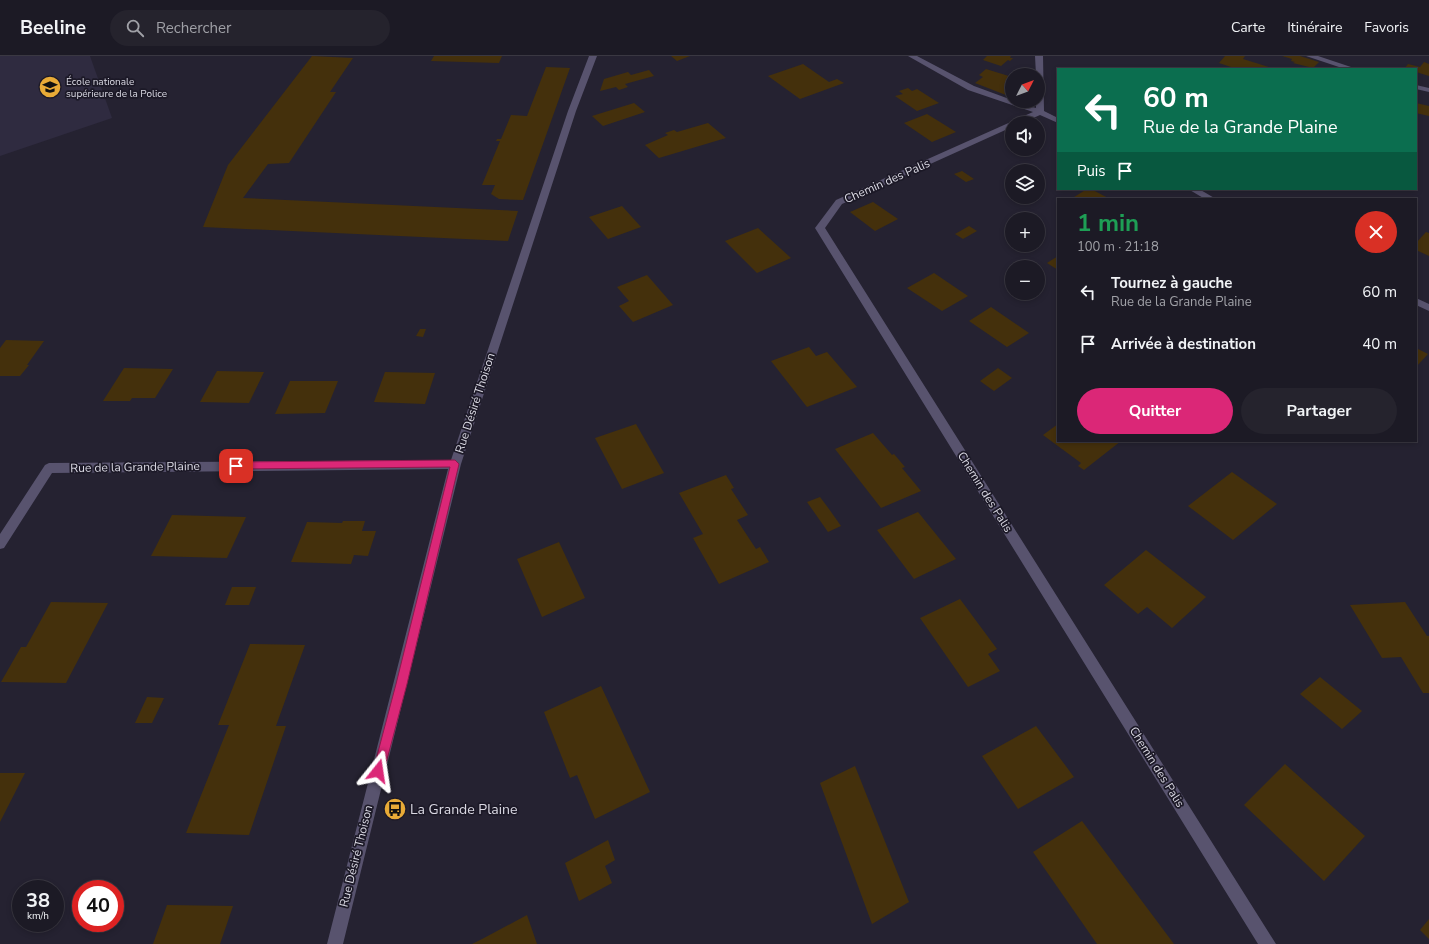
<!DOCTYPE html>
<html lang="fr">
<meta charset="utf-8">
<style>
:root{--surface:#1c1a25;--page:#25232d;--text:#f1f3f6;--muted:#a0a1a7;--line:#3a3842;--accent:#db2777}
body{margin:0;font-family:"Nunito Sans",sans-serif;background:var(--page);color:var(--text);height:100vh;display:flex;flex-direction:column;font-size:15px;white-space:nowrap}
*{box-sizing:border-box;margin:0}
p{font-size:13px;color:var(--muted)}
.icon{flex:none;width:22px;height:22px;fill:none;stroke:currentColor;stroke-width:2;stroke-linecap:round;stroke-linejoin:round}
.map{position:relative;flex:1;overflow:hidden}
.details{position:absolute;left:1057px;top:142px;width:360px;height:244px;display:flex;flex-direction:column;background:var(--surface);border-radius:0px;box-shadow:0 2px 6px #0003,0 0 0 1px var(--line)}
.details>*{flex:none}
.guide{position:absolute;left:1057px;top:12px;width:360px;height:122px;border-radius:0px;box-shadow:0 2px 6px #0003,0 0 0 1px var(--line);background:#0b6e4f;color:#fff;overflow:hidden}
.needle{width:26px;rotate:48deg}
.tools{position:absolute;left:1005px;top:12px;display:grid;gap:8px}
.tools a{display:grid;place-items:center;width:40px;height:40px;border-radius:50%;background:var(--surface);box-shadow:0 2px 6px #0003,0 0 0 1px var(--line);font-size:20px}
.speed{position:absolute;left:12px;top:824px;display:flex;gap:8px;font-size:20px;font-weight:700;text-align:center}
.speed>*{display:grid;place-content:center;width:52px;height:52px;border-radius:50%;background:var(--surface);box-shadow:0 2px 6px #0003,0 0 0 1px var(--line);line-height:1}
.speed small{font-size:10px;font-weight:400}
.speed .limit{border:6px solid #d22;background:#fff;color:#111}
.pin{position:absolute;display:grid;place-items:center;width:34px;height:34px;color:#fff;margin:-17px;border-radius:8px;box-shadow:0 2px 6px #0006}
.me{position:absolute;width:44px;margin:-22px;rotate:15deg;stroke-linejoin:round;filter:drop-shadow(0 0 3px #0008)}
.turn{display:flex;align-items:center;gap:14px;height:84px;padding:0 20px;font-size:18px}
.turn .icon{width:52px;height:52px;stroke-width:2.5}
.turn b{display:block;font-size:28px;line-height:34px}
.then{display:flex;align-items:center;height:38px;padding:0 20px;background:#0003;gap:8px;font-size:15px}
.round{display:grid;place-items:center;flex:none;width:42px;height:42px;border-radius:21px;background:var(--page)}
.headline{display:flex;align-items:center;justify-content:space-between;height:68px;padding:0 20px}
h1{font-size:24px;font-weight:700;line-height:30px;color:#1e9e55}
.primary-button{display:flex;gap:8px;margin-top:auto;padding:8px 20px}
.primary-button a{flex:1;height:46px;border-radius:24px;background:var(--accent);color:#fff;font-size:16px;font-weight:700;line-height:46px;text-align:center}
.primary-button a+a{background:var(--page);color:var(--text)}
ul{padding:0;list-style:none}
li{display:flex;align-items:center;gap:12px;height:52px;padding:0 20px}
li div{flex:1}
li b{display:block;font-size:15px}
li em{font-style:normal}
header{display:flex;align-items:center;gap:24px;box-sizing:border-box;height:56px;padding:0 20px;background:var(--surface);border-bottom:1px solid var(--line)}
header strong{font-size:19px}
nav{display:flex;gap:22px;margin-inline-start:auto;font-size:14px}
.search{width:280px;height:36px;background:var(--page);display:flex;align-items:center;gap:10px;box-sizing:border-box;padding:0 14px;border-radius:22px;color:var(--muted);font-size:15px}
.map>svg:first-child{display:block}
.built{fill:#2f2b40}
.building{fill:#44300c}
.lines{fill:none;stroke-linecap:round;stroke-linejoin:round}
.minor{fill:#58536e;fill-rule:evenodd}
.route{fill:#db2777;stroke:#8e194d}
.labels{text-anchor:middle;stroke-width:3.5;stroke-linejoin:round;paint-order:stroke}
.far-poi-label{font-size:10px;fill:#dad9e3;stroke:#1c1927;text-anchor:start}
.street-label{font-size:12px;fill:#dad9e3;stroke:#1c1927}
.near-poi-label{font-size:14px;fill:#dad9e3;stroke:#1c1927;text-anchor:start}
</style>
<header>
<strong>Beeline</strong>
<div class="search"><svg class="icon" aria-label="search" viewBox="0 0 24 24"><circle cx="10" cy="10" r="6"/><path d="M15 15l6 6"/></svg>Rechercher</div>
<nav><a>Carte</a><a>Itinéraire</a><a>Favoris</a></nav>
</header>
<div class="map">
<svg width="1429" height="888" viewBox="0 0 1429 888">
<rect width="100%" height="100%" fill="#252231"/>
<polygon class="built" points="0,0 90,0 112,62 0,100"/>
<g class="building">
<polygon points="312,0 353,2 330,36 336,36 289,107 268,108 243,142 518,155 508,185 203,171 228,109"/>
<polygon points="434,0 502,0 499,7 431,5"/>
<polygon points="671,0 690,0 677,5"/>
<polygon points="987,0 1011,0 1010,2 1013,2 1010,5 1008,4 1001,10 983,4"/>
<polygon points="1225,0 1245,0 1243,3 1275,13 1237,13 1219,7"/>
<polygon points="1282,0 1300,0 1319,6 1313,12 1293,7 1295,6 1291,5 1292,3"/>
<polygon points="1424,6 1429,8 1429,20 1416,16 1416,13 1404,13 1408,8 1420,11"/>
<polygon points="803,8 829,26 837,23 844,27 800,43 768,20"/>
<polygon points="546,11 570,12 523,144 499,143 491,138 495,129 482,129 500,85 496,85 497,83 501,83 511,59 527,60"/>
<polygon points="986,13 1012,21 1012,39 1011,41 975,27 983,21 979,19"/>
<polygon points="649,14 654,20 625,28 628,31 619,34 616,31 600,35 604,23 628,16 631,19"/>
<polygon points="908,32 912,35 917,33 939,47 917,55 895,40 903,38 899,35"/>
<polygon points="634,47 645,56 603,70 592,60"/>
<polygon points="1416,47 1429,50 1429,60 1416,57"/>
<polygon points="927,58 940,66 956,76 932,86 904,67"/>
<polygon points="708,67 726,82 659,102 645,89 668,79 665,77 674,74 677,76"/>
<polygon points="962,115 974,123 966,126 954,118"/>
<polygon points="1087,133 1091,133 1110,143 1071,143"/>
<polygon points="873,146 898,163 875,175 850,156"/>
<polygon points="622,150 641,171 608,183 589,161"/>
<polygon points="969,170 977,175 963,183 955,178"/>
<polygon points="758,172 791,202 757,217 725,185"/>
<polygon points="1426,176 1429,177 1429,200 1416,194 1416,187"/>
<polygon points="1058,200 1058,214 1047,207"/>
<polygon points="934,217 968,240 942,255 907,232"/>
<polygon points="647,219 673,249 633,266 619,250 629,245 617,231"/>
<polygon points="991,251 1029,277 1007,291 969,265"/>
<polygon points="420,273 426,273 423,281 416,280"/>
<polygon points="6,284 44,285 27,309 29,309 20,320 0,320 0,292"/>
<polygon points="809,291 816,300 827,296 857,331 807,351 771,305"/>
<polygon points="1416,292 1428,298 1416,311"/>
<polygon points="124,312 173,313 155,342 132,342 130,345 103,345"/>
<polygon points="998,312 1012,322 994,335 980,325"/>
<polygon points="217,315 264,316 249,347 200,346"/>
<polygon points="385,316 435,317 425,348 374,346"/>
<polygon points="290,325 338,325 325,357 275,358"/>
<polygon points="636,368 664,417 622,433 595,382"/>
<polygon points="1058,368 1058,385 1121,385 1084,414 1078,410 1081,407 1043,379"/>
<polygon points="873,377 892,399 894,398 905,411 902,412 921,435 881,452 835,393"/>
<polygon points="1232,416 1277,448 1233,484 1188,450"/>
<polygon points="726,419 734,432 731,433 748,459 737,464 756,493 760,491 769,506 719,528 693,482 703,478 679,437"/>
<polygon points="820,441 829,453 841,470 828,476 807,446"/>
<polygon points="918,456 956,503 914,523 877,474"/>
<polygon points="172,459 246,461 227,502 151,500"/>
<polygon points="343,465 365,465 362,475 376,475 368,500 354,499 351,508 291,506 307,466 342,467"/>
<polygon points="559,486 585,542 542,561 517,503"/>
<polygon points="1146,494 1206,541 1172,572 1147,551 1138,558 1104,529"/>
<polygon points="232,531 256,531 249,549 225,549"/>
<polygon points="960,543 997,593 988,598 1000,615 968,631 920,562"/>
<polygon points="51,546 108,547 66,627 1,626 21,591 26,591"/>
<polygon points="1405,546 1427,580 1429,580 1429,637 1423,637 1401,601 1382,602 1350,549"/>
<polygon points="250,588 305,589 276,670 286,670 249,779 186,777 229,669 218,669"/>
<polygon points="1320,621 1362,655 1342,673 1300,638"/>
<polygon points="601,630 650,736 595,763 577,719 570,722 544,656"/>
<polygon points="147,641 164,642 152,667 135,667"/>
<polygon points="1036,670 1074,721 1018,753 982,700"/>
<polygon points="1285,708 1365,780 1324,825 1244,749"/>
<polygon points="855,710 909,846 872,868 820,727"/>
<polygon points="0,717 25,717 0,766"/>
<polygon points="1082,765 1174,888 1097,888 1033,796"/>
<polygon points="608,784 615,804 605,810 612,827 579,845 565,807"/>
<polygon points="167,849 233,850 220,888 153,888"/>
<polygon points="527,859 537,888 472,888 484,882"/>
<polygon points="1429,863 1429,883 1420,874"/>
</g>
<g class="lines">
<g class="minor">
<polygon points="589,0 597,0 576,55 461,408 343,888 327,888 448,413 52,417 4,492 0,493 0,478 45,409 49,407 451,404 568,55"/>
<polygon points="908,0 917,0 974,30 1012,44 1012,45 1036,52 1036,45 1038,45 1038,19 1036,19 1035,0 1043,0 1044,55 1058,62 1058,67 1040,59 1022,67 1012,67 1012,71 842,148 825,172 1276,888 1258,888 815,172 836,144 1033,56 968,34"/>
<polygon points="1306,0 1318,0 1357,13 1345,13"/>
<polygon points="1416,29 1429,32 1429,36 1416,33"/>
<polygon points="1188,133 1199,133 1216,143 1205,143"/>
<polygon points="1416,242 1429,248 1429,255 1416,249"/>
</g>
</g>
<polygon class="route" points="455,404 459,408 407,628 384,715 382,719 378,720 374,719 373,715 396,628 450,411 236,413 232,410 236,406"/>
<defs>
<g id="university-disc" transform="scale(1.15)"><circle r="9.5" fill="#e9ab37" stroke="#1c1927"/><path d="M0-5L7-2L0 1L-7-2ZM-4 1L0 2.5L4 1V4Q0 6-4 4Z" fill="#111"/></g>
<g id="bus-disc" transform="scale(1.15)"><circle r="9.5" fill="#e9ab37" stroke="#1c1927"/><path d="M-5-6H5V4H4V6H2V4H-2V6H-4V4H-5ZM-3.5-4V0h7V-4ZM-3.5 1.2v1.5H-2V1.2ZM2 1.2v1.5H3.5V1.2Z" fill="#111"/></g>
</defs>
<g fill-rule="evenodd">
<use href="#university-disc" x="50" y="31"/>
<use href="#bus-disc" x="395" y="753"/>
</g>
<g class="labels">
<g class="far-poi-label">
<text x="66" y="29">École nationale<tspan x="66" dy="12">supérieure de la Police</tspan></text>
</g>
<g class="street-label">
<text transform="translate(887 125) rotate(-24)" y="4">Chemin des Palis</text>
<text transform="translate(475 347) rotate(-72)" y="4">Rue Désiré Thoison</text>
<text transform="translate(135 411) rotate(-1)" y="4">Rue de la Grande Plaine</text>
<text transform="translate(985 436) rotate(58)" y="4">Chemin des Palis</text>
<text transform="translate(1157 711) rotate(58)" y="4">Chemin des Palis</text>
<text transform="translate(356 800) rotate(-76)" y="4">Rue Désiré Thoison</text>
</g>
<g class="near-poi-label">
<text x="410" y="758">La Grande Plaine</text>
</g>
</g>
</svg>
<div class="tools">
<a><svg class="needle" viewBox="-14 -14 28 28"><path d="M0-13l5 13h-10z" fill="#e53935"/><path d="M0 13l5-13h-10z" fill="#a0a1a7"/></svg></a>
<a><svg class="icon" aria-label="sound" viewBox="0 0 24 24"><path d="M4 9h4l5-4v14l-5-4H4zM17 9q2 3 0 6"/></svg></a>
<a><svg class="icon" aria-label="layers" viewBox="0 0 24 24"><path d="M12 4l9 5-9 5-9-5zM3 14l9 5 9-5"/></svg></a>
<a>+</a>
<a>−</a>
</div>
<div class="speed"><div>38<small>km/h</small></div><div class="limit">40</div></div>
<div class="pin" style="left:236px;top:410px;background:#d93025"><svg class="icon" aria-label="arrive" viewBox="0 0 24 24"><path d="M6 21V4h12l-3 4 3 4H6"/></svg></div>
<svg class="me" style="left:378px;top:715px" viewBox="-20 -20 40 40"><path d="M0-17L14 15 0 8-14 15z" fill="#db2777" stroke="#fff" stroke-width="4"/></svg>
<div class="guide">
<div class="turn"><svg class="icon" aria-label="left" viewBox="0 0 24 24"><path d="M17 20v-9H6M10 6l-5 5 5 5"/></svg><div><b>60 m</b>Rue de la Grande Plaine</div></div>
<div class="then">Puis<svg class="icon" aria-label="arrive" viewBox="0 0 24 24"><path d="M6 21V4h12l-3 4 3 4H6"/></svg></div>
</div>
<section class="details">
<div class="headline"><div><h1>1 min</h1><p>100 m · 21:18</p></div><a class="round" style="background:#d93025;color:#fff"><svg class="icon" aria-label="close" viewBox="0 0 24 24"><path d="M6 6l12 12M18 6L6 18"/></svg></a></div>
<ul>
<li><svg class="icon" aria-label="left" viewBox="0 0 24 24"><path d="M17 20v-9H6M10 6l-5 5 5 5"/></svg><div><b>Tournez à gauche</b><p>Rue de la Grande Plaine</p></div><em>60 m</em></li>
<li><svg class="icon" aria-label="arrive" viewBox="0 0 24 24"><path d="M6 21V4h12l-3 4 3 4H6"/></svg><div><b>Arrivée à destination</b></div><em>40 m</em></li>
</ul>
<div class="primary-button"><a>Quitter</a><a>Partager</a></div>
</section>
</div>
